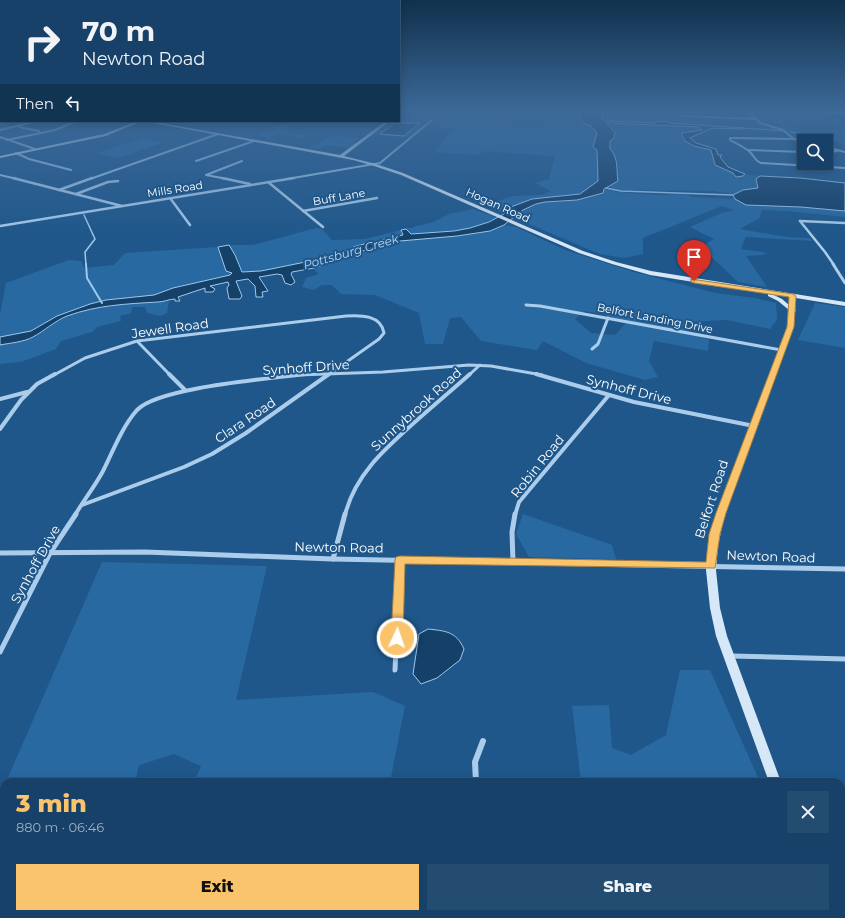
<!DOCTYPE html>
<meta charset="utf-8">
<style>
:root{--surface:#174168;--page:#244c71;--text:#f1f3f6;--muted:#9eafc0;--line:#365a7c;--accent:#f9c46b}
body{margin:0;font-family:Montserrat,sans-serif;background:var(--page);color:var(--text);height:100vh;display:flex;flex-direction:column;font-size:15px;white-space:nowrap}
*{box-sizing:border-box;margin:0}
p{font-size:13px;color:var(--muted)}
.icon{flex:none;width:22px;height:22px;fill:none;stroke:currentColor;stroke-width:2;stroke-linecap:round;stroke-linejoin:round}
.map{position:relative;flex:1;overflow:hidden}
.side{position:absolute;left:0px;top:778px;width:845px;height:140px;display:flex;flex-direction:column;background:var(--surface);border-radius:12px 12px 0 0;box-shadow:0 2px 10px #0003,0 0 0 1px var(--line)}
.side>*{flex:none}
.top-card{position:absolute;left:0px;top:0px;width:400px;height:122px;box-shadow:0 2px 10px #0003,0 0 0 1px var(--line);background:#174168;color:var(--text);overflow:hidden}
.controls{position:absolute;left:797px;top:134px;display:grid;gap:8px}
.controls a{display:grid;place-items:center;width:36px;height:36px;border-radius:0px;background:var(--surface);box-shadow:0 2px 10px #0003,0 0 0 1px var(--line);font-size:20px}
.pin{position:absolute;display:grid;place-items:center;width:34px;height:34px;color:#fff;margin:-41px -17px;border-radius:50% 50% 50% 0;rotate:-45deg;box-shadow:0 0 4px #0007}
.pin .icon{rotate:45deg}
.me{position:absolute;width:44px;margin:-22px;rotate:3deg;stroke-linejoin:round;filter:drop-shadow(0 0 3px #0008)}
.turn{display:flex;align-items:center;gap:14px;height:84px;padding:0 16px;font-size:18px}
.turn .icon{width:52px;height:52px;stroke-width:2.5}
.turn b{display:block;font-size:28px;line-height:34px}
.then{display:flex;align-items:center;height:38px;padding:0 16px;background:#0003;gap:8px;font-size:15px}
.round{display:grid;place-items:center;flex:none;width:42px;height:42px;border-radius:0px;background:var(--page)}
.summary{display:flex;align-items:center;justify-content:space-between;height:68px;padding:0 16px}
h1{font-size:24px;font-weight:800;line-height:30px;color:var(--accent)}
.primary-button{display:flex;gap:8px;margin-top:auto;padding:8px 16px}
.primary-button a{flex:1;height:46px;border-radius:0px;background:var(--accent);color:#111;font-size:16px;font-weight:800;line-height:46px;text-align:center}
.primary-button a+a{background:var(--page);color:var(--text)}
.map>svg:first-child{display:block}
.green{fill:#2969a2;fill-rule:evenodd}
.water{fill:#154068;stroke:#9ec9ed}
.lines{fill:none;stroke-linecap:round;stroke-linejoin:round}
.stream-far2{stroke:#9ec9ed;stroke-width:1}
.stream-far1{stroke:#9ec9ed;stroke-width:1.5}
.stream{stroke:#9ec9ed;stroke-width:2}
.street-far5{stroke:#abcdeb;stroke-width:2}
.street-far4{stroke:#abcdeb;stroke-width:2.5}
.street-far3{stroke:#abcdeb;stroke-width:3}
.street-far2{stroke:#abcdeb;stroke-width:4}
.street-far1{stroke:#abcdeb;stroke-width:5}
.street{stroke:#abcdeb;stroke-width:6}
.secondary{fill:#d6e8f8;fill-rule:evenodd}
.highway{fill:#fff;fill-rule:evenodd}
.route{fill:#f9c46b;stroke:#a27f46}
.labels{text-anchor:middle;stroke-width:4;stroke-linejoin:round;paint-order:stroke}
.far-street-label{font-size:11px;fill:#fff;stroke:#1f578a}
.far-water-label{font-size:12px;font-style:italic;fill:#b7d7f2;stroke:#1f578a}
.street-label{font-size:13px;fill:#fff;stroke:#1f578a}
</style>
<div class="map">
<svg width="845" height="918" viewBox="0 0 845 918">
<rect width="100%" height="100%" fill="#1f578a"/>
<g class="green">
<path d="M567 111H583L579 114 597 133 593 146 597 150 598 181 580 194 532 199 508 208 504 214 485 205 513 196 542 195 551 191 535 183 549 179 555 156 484 151 479 155 434 152 454 128 428 126 434 120H430L409 138 372 134 389 122 406 123 423 122 429 115 456 116 461 121 538 123 562 120ZM394 123H420L404 136 380 134Z"/>
<path d="M639 113 689 118C702 128 742 125 759 126 765 127 771 128 777 130L749 126 606 121 600 119 603 114 629 115Z"/>
<polygon points="757,116 784,119 788,126 803,129 842,130 842,126 845,126 845,144 808,136 793,135 788,130 781,128 774,118"/>
<polygon points="606,123 699,127 703,130 685,132 694,146 712,150 715,165 743,176 745,174 760,176 756,179 758,188 743,190 735,194 713,191 622,190 612,188 610,185 618,181 617,160 610,149 610,141"/>
<polygon points="283,125 290,125 279,131 306,135 298,139 296,138 297,136 278,133 270,138 256,136"/>
<polygon points="333,136 359,138 353,142 356,143 350,148 327,145 319,149 309,147"/>
<polygon points="143,138 162,143 118,158 96,153"/>
<path d="M604 189C621 194 646 194 664 195 673 195 684 191 692 197L735 199 747 205 801 207 845 211V217L787 211 762 210 760 218 740 229 786 237 809 238 813 241 746 237 741 249 767 253 762 255 746 256 767 287 738 282 701 247 714 239 690 227 719 214 734 210 722 206 643 238V254L624 258 600 254 524 222 517 216C535 198 552 204 575 200 585 198 595 193 604 189Z"/>
<path d="M473 209 497 218C471 233 440 230 411 234L406 229 433 222 449 214Z"/>
<path d="M504 225 516 227 565 250 634 272 715 293 755 298 776 303 777 320 770 329 727 320 688 322 682 328 709 340 708 351 654 341 649 361 658 377 645 380 586 363 543 341 537 350 481 341 461 317 450 318 443 344H425L419 313 375 295 341 294 332 285H322L314 290 302 287 306 278 319 274 314 270V268C342 259 369 246 398 241 433 236 471 240 504 225ZM585 311 603 314 626 323 615 335 591 333 575 319Z"/>
<polygon points="316,228 322,229 332,240 365,239 401,230 403,235 356,246 330,257 261,271 242,272 235,255 229,245 253,245"/>
<polygon points="218,247 226,271 232,273 230,275 173,288 154,295 106,300 90,304 57,316 31,331 0,337 0,315 6,283 69,260 81,261 84,268 114,265 125,253"/>
<polygon points="169,301 167,313 160,316 147,313 145,307 132,307 131,313 120,316 121,321 97,327 92,332 61,341 56,349 21,362 0,364 0,345 31,339 65,317 88,309 128,303"/>
<polygon points="815,303 845,307 845,348 798,340"/>
<polygon points="523,514 612,545 616,559 529,557 516,534"/>
<polygon points="102,562 267,566 236,700 373,692 405,706 390,782 194,782 201,766 174,754 139,765 135,782 6,782"/>
<polygon points="680,670 710,670 760,782 581,782 572,706 609,705 612,748 631,755 666,735"/>
<polygon points="4,787 4,914 295,914 293,918 0,918 0,796"/>
</g>
<g class="water">
<path d="M583 111H602L603 114 601 119 606 121 656 123V121L669 122 668 123 744 128V129L712 128 690 138 696 143 716 149 718 155H722L720 157 728 167 745 174 743 176 736 177 733 173 715 165 711 150 694 146 685 141 681 133 702 130 699 127 607 123 615 133 614 138 610 141V149C619 158 616 170 618 181L604 189 603 193 577 200 545 202 536 204 523 210 504 225 490 231 457 236 400 241 380 245 314 268 292 272 291 274 295 282 291 285 285 283 282 275 277 274 259 277 268 291 262 292 263 297H256L255 286 248 279 236 281 242 296 240 299H229L227 288 229 285 228 282 210 286 215 289 213 292H205V288L178 297 180 301H175V299C169 299 164 302 158 302 125 304 98 305 67 316 55 321 44 331 33 337 24 342 10 343 0 345V337L31 331 57 316 90 304 106 300 154 295 173 288 230 275 232 273 226 271 218 247 229 245 235 255 242 272 261 271 330 257 356 246 403 235 401 230 406 229 411 234 454 231 470 228 489 222 504 214 508 208 532 199 580 194 598 181 597 150 593 147 597 133 591 126 583 123 579 114Z"/>
<polygon points="395,123 420,123 404,136 380,134"/>
<polygon points="760,176 800,178 845,183 845,211 801,207 746,205 735,199 733,195 743,190 758,188 756,179"/>
<path d="M428 629C445 631 456 631 464 649L460 660 437 678 421 684 413 674 419 634Z"/>
</g>
<g class="lines">
<g class="stream-far2">
<polyline points="744,128 784,131"/>
<polyline points="790,132 822,136"/>
</g>
<g class="stream-far1">
<polyline points="606,188 621,191 733,195"/>
<polyline points="84,215 95,239 85,252 86,265"/>
</g>
<polyline class="stream" points="86,264 87,278 102,303"/>
<g class="street-far5">
<polyline points="749,111 760,123 783,130 794,139 804,142"/>
<polyline points="682,116 756,119"/>
<polyline points="19,127 39,131"/>
<polyline points="0,130 37,121"/>
<polyline points="0,137 35,149"/>
<path d="M730 138V140C737 144 744 147 750 152 754 156 755 161 761 163L845 168"/>
<polyline points="730,138 794,139"/>
<polyline points="7,140 55,130 77,121"/>
<polyline points="826,147 845,152"/>
<polyline points="748,150 804,152"/>
<polyline points="16,153 29,159 71,170"/>
<polyline points="826,153 837,151"/>
<polyline points="196,161 254,141"/>
<polyline points="0,175 17,179"/>
<polyline points="90,179 218,134"/>
<polyline points="227,179 206,175 242,161"/>
<polyline points="287,179 380,163 432,120"/>
</g>
<g class="street-far4">
<polyline points="13,178 122,206"/>
<polyline points="222,178 250,184"/>
<polyline points="268,182 323,227"/>
<polyline points="59,190 92,178"/>
<polyline points="76,194 108,182 118,181"/>
<polyline points="170,198 190,225"/>
<polyline points="303,211 377,198"/>
<polyline points="800,221 825,252 834,265"/>
<polyline points="800,221 845,223"/>
<polyline points="0,226 294,178"/>
</g>
<g class="street-far3">
<polyline points="833,264 845,283"/>
<polyline points="526,305 540,306 781,350"/>
<polyline points="137,341 170,375"/>
<polyline points="592,349 598,344 608,318"/>
<path d="M54 375 85 358 137 341 346 316C361 315 381 315 384 333L379 339 328 375"/>
<polyline points="297,375 383,372 469,365 491,366 542,375"/>
<polyline points="469,375 480,365"/>
</g>
<g class="street-far2">
<polyline points="169,374 185,390"/>
<polyline points="536,374 634,402 754,426"/>
<polyline points="0,399 27,392"/>
<polyline points="0,429 21,400 37,384 55,374"/>
<polyline points="82,505 184,467 212,454 246,433 329,374"/>
<path d="M75 515C84 500 95 486 103 471 113 451 122 427 137 410 159 387 270 379 305 374"/>
<path d="M345 515C355 474 386 448 416 421 434 405 452 390 470 374"/>
<polyline points="515,515 519,502 609,395"/>
</g>
<g class="street-far1">
<polyline points="0,553 145,552 333,559 845,569"/>
<polyline points="333,559 345,514"/>
<polyline points="513,562 512,532 515,514"/>
<polyline points="0,652 50,553 76,514"/>
<polyline points="731,656 845,659"/>
<polyline points="395,670 400,560"/>
</g>
<g class="street">
<polyline points="476,782 475,762 483,741"/>
<polyline points="841,788 845,788"/>
<polyline points="483,914 483,918"/>
</g>
<g class="secondary">
<polygon points="404,111 399,114 400,111"/>
<path d="M138 121H150L340 155 386 121H390L344 156 376 164 403 173 583 251 616 262 651 271 845 302V306L796 298 795 309 796 311 794 312 793 327 725 513 718 546 716 570 720 608 727 636 781 782H769L716 636 710 608 706 570 708 546 717 513 787 327 789 310 778 301 768 296V294L650 275 612 264 579 253 401 175 374 166 353 160 142 121 106 136 0 158V156L104 134ZM774 295 790 297 789 305 782 299Z"/>
<polygon points="817,914 831,914 832,918 818,918"/>
</g>
<polygon class="highway" points="814,111 845,111 845,114 816,112"/>
</g>
<linearGradient id="sky" x2="0" y2="1"><stop stop-color="#11304c"/><stop offset="0.46" stop-color="#3c6998"/><stop offset="1" stop-color="#3c6998" stop-opacity="0"/></linearGradient>
<rect width="845" height="240" fill="url(#sky)"/>
<polygon class="route" points="691,279 793,294 796,296 794,327 726,513 720,534 715,568 405,564 403,638 401,642 397,643 393,642 391,638 395,560 396,557 400,556 706,562 709,534 716,513 787,327 789,297 694,283 691,282"/>
<g class="labels">
<g class="far-street-label">
<text transform="translate(175 189) rotate(-9)" y="4">Mills Road</text>
<text transform="translate(339 197) rotate(-10)" y="4">Buff Lane</text>
<text transform="translate(498 205) rotate(24)" y="4">Hogan Road</text>
<text transform="translate(655 318) rotate(11)" y="4">Belfort Landing Drive</text>
</g>
<g class="far-water-label">
<text transform="translate(351 252) rotate(-16)" y="4">Pottsburg Creek</text>
</g>
<g class="street-label">
<text transform="translate(170 328) rotate(-8)" y="5">Jewell Road</text>
<text transform="translate(306 367) rotate(-4)" y="5">Synhoff Drive</text>
<text transform="translate(629 389) rotate(14)" y="5">Synhoff Drive</text>
<text transform="translate(416 409) rotate(-42)" y="5">Sunnybrook Road</text>
<text transform="translate(245 420) rotate(-34)" y="5">Clara Road</text>
<text transform="translate(537 466) rotate(-51)" y="5">Robin Road</text>
<text transform="translate(711 499) rotate(-72)" y="5">Belfort Road</text>
<text transform="translate(339 547) rotate(1)" y="5">Newton Road</text>
<text transform="translate(771 556) rotate(2)" y="5">Newton Road</text>
<text transform="translate(35 564) rotate(-61)" y="5">Synhoff Drive</text>
</g>
</g>
</svg>
<div class="controls">
<a><svg class="icon" aria-label="search" viewBox="0 0 24 24"><circle cx="10" cy="10" r="6"/><path d="M15 15l6 6"/></svg></a>
</div>
<div class="pin" style="left:694px;top:281px;background:#d93025"><svg class="icon" aria-label="arrive" viewBox="0 0 24 24"><path d="M6 21V4h12l-3 4 3 4H6"/></svg></div>
<svg class="me" style="left:397px;top:638px" viewBox="-20 -20 40 40"><circle r="17" fill="#f9c46b" stroke="#fff" stroke-width="3"/><path d="M0-11L8 9 0 5-8 9z" fill="#fff"/></svg>
<div class="top-card">
<div class="turn"><svg class="icon" aria-label="right" viewBox="0 0 24 24"><path d="M7 20v-9h11M14 6l5 5-5 5"/></svg><div><b>70 m</b>Newton Road</div></div>
<div class="then">Then<svg class="icon" aria-label="left" viewBox="0 0 24 24"><path d="M17 20v-9H6M10 6l-5 5 5 5"/></svg></div>
</div>
<section class="side">
<div class="summary"><div><h1>3 min</h1><p>880 m · 06:46</p></div><a class="round"><svg class="icon" aria-label="close" viewBox="0 0 24 24"><path d="M6 6l12 12M18 6L6 18"/></svg></a></div>
<div class="primary-button"><a>Exit</a><a>Share</a></div>
</section>
</div>
